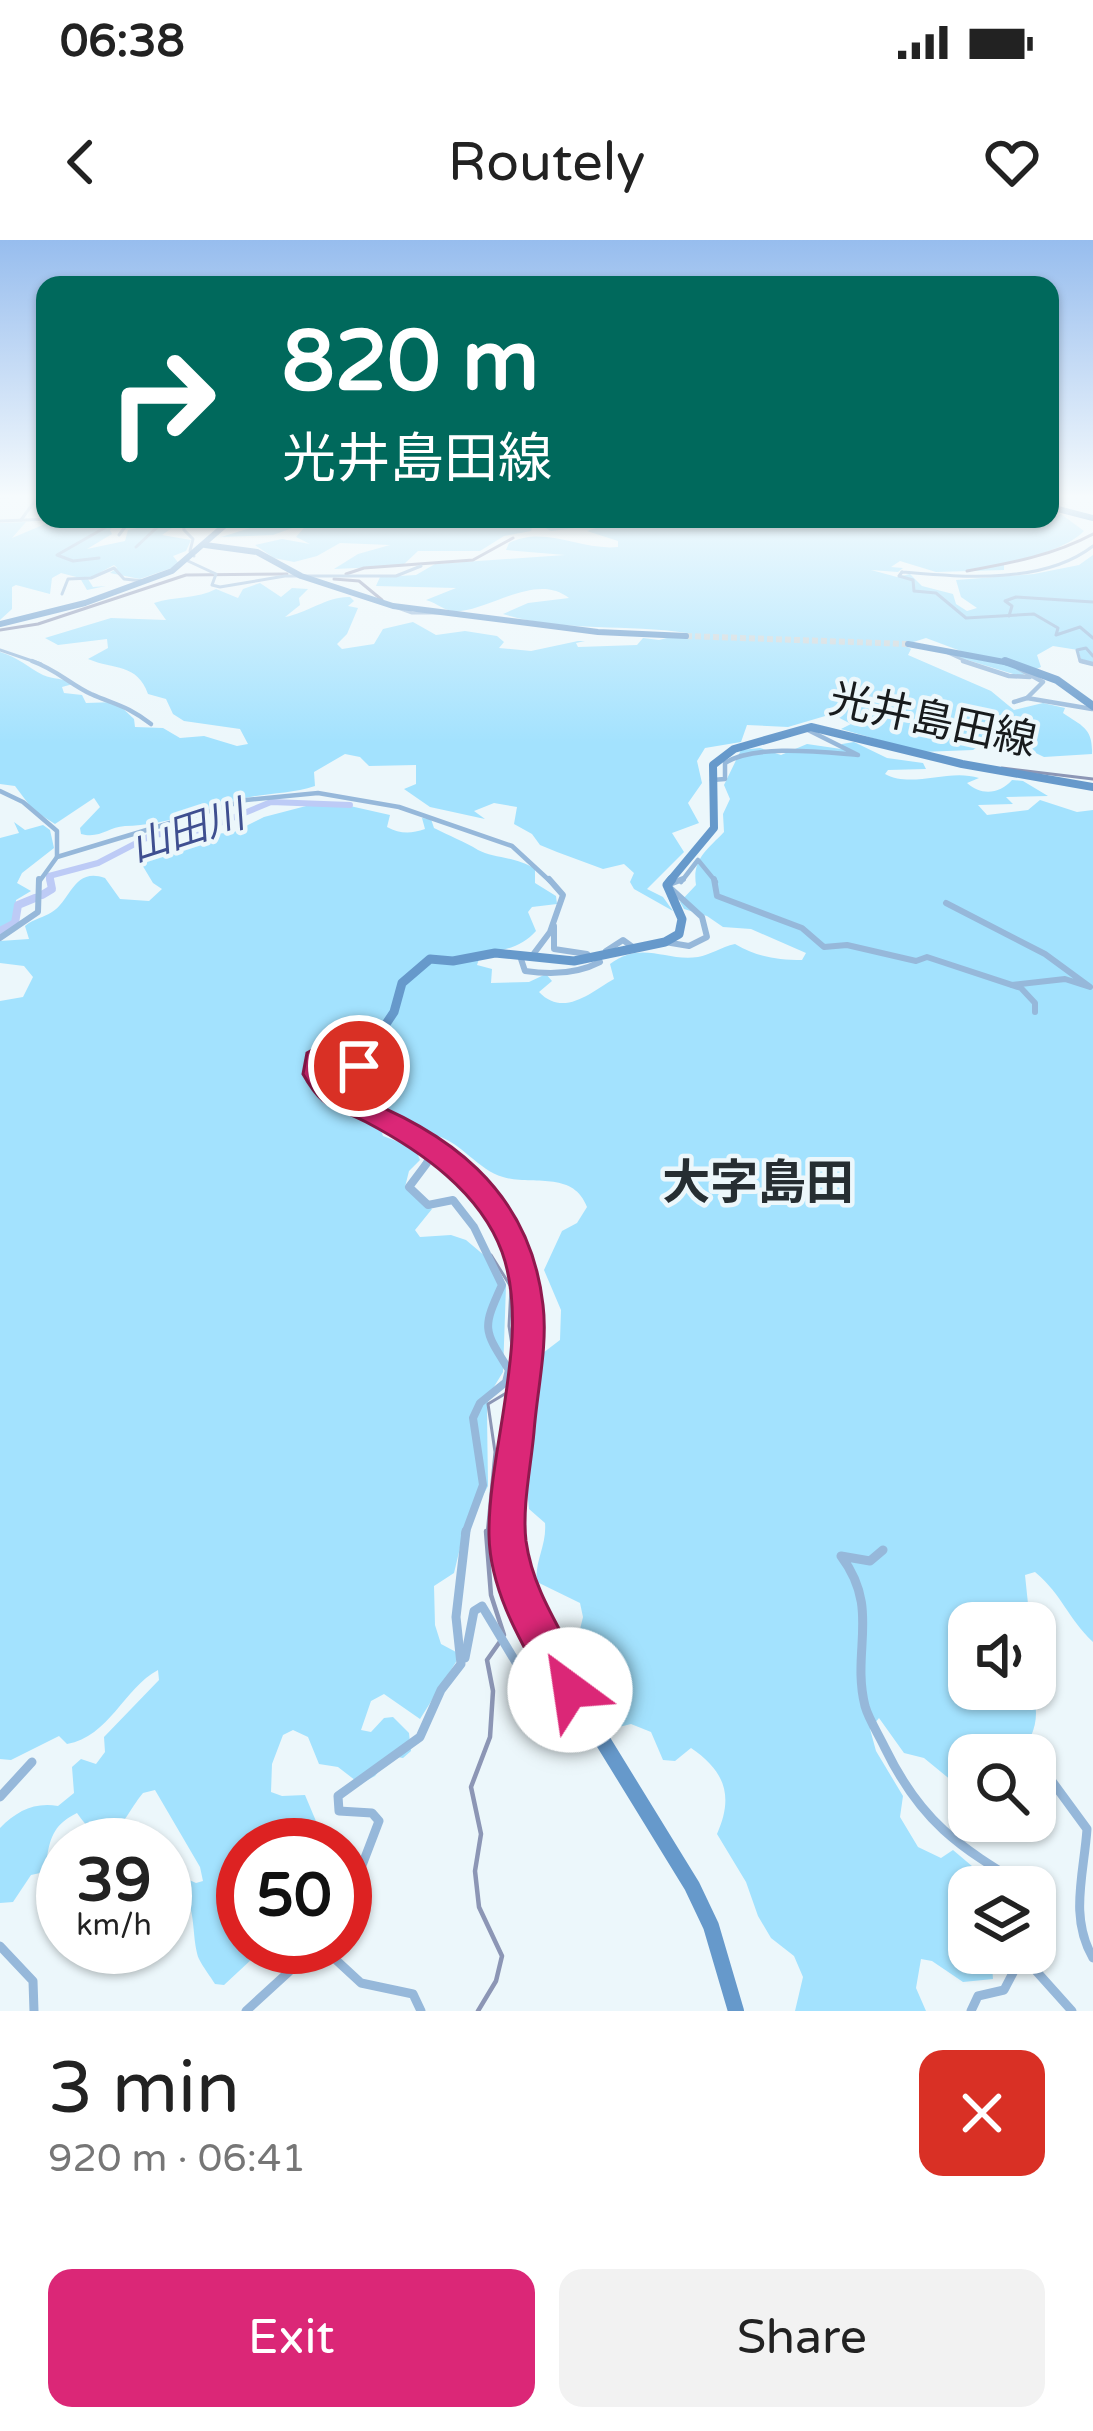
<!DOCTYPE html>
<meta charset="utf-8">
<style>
:root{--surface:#fff;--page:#f2f2f2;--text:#222;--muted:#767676;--accent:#db2777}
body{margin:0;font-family:"Varela Round","Noto Sans JP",sans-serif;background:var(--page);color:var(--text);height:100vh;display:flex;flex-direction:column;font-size:45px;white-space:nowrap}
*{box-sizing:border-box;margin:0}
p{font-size:39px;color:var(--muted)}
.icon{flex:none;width:66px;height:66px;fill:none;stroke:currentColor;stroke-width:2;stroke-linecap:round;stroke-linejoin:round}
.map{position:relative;height:1771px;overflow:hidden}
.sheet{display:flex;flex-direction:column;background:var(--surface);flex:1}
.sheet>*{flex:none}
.banner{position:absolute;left:36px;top:36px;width:1023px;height:252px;border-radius:24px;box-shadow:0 3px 9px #0004;background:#00695c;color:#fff;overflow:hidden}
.fabs{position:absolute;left:948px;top:1362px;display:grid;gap:24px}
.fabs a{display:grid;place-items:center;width:108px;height:108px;border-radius:24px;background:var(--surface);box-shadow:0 3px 9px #0004;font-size:60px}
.speed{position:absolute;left:36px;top:1578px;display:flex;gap:24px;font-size:60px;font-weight:700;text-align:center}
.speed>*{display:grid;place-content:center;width:156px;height:156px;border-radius:50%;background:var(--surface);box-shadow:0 3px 9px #0004;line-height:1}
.speed small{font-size:30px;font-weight:400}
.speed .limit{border:18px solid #d22;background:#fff;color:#111}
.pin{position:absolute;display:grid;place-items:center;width:102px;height:102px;color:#fff;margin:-51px;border:6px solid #fff;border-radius:50%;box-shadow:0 3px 12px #0007}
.me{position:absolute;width:132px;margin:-66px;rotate:329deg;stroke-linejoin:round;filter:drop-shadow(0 0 9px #0008)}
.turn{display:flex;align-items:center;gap:42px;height:252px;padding:0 48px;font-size:54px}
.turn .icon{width:156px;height:156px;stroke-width:2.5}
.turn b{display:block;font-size:84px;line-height:102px}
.round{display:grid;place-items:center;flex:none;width:126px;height:126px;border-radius:24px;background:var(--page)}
.head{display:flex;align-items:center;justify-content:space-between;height:204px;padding:0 48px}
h1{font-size:72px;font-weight:600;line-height:90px}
.action{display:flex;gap:24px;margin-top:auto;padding:24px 48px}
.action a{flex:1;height:138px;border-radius:24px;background:var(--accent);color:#fff;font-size:48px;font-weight:600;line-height:138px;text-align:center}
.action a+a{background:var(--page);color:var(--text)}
.status{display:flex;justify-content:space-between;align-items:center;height:84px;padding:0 60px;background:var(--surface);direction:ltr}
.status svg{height:33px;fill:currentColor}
header{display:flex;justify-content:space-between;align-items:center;height:156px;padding:0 48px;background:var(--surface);font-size:54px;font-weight:600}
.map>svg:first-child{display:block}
.green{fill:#a3e2fe}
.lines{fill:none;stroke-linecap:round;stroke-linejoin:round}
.stream-far1{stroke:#8c96b5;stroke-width:3}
.stream{stroke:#8c96b5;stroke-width:4.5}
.river-far1{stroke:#bdcbf6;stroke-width:6}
.river{stroke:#bdcbf6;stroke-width:8}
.secondary-tunnel{stroke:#ccd6da;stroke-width:6;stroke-dasharray:6 3;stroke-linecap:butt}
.street-far4{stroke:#96b8da;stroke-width:3}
.street-far3{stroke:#96b8da;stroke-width:4.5}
.street-far2{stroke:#96b8da;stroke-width:6}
.street-far1{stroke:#96b8da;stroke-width:8}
.street{stroke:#96b8da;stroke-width:9}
.secondary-far4{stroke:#6699cb;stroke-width:6}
.secondary-far3{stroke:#6699cb;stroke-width:8}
.secondary-far2{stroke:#6699cb;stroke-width:9}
.secondary-far1{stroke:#6699cb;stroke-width:12}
.secondary{stroke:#6699cb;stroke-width:16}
.primary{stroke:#4082c0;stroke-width:6}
.route{fill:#db2777;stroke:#8e194d;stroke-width:3}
.labels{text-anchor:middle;stroke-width:9;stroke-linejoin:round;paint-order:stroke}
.far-water-label{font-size:39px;font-style:italic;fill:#3f4f90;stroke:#ecf7fb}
.street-label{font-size:42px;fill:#181b1d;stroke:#ecf7fb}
.quarter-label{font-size:48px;font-weight:bold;fill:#262e32;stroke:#ecf7fb}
</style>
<div class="status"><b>06:38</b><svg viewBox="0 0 49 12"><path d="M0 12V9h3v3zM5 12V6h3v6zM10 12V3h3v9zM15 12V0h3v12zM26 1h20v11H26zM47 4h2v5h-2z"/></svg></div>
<header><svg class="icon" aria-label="back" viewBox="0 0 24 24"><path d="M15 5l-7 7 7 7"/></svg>Routely<svg class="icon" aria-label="heart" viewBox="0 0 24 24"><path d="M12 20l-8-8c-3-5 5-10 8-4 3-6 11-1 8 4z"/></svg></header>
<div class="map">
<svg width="1093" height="1771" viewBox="0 0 1093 1771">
<rect width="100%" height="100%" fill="#ecf7fb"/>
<g class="green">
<path d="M1061 274 1084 291C1069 307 1027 320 1004 323V330L936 332 900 321 891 327 903 328 898 332 871 330 897 337 910 334 922 346 953 354 956 364 967 371 977 368 961 357 956 340 1034 334 1079 325 1093 315V423L1081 419 1078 410 1053 406 1037 415 1041 427 1020 436 948 414 974 416 926 398 904 405 911 409 908 415 991 451 1014 470 1043 463 1065 468 1063 473C1082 486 1093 488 1092 514L1044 517 1007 499 985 502 973 510 921 512 841 489 851 484 832 474 788 487 747 485 741 502 705 508 697 521 702 543 688 563 699 583 672 593 684 612 647 649 663 657 673 671 634 649 630 642 634 633 624 624 603 629 557 612 540 605 532 594 514 584 517 567 494 563 474 571 485 579 430 567 404 549 416 544V525L369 526 360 517 345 514 314 532 315 546C291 554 265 553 241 559 201 570 167 585 125 586 108 587 100 599 81 594L80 588 100 567 94 558 55 584 33 570 15 546 0 544V412C18 417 29 428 43 435 54 440 62 437 73 444L62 447 64 453 82 455 86 463 116 462 134 479 135 487 163 488 180 498 204 496 237 506 248 504 240 489 184 481 173 474 166 459 148 454C137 423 114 430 88 419L108 408 107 399 58 405 45 398 111 378 166 380 154 363C175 356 197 359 216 349L238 358 243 349 260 343 281 357 292 348 308 349 299 358 300 365 285 377C307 373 328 356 350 357L354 361 348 366 358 368 347 394 337 404 342 409 374 404 383 389 413 382 436 395 465 391 497 396 504 402 499 408 531 411 578 401H585L576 403 578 407 637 405 643 398 659 400 687 393C627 384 559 392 503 374L528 363 569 358C538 333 494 367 461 371 445 373 440 364 426 360L456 348 376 346 380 337 416 335 435 324 565 315 506 310 509 303C546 285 581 311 618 307V301L587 291 607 284 551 291 534 282 531 291 504 296 480 311H418L402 326C379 327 356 328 334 329L358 314 390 305 340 303 317 316 294 322 274 318 255 305 282 299 310 304 296 297 309 282 273 295 221 297 263 284 255 279H325V283L377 279H1050Z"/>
<polygon points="57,279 107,279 104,284 119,281 110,290 112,294 87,309 125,301 128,290 149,285 148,281 172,281 175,286 162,295 191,300 186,311 173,316 180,325 140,339 110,333 117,328 114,325 88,339 93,347 106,346 87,350 80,338 61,333 52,338 50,354 16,345 12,347 12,369 0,380 0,283 26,282 12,298"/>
<path d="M854 502 887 518 923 523 926 529 888 530 885 534C913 549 948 528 979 538L967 543C981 556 1000 554 1012 540L1023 541 1048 556 1006 557 1013 564 978 565 987 575 1028 570 1040 560 1077 572 1093 570V1402C1066 1376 1064 1357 1035 1332L1025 1335 1030 1383H969V1449H1030C1042 1472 1035 1498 1018 1515H969V1568L952 1541 924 1518 904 1513 879 1478 870 1489 876 1511 903 1556 900 1577 918 1607 941 1618 953 1610 979 1632 984 1647H969V1713H991L993 1739 963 1742 932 1721 921 1719 916 1748 926 1771H795L803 1737 794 1716 771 1698 758 1676 746 1642 717 1594C734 1556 725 1531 691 1508L675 1521 663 1520 651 1492 631 1484 611 1489 603 1476 593 1435 572 1422 583 1377 580 1363 537 1342C534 1322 547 1305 545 1283L529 1269 522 1200 539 1116 560 1100 561 1070 544 1030 562 991 577 983 587 967C573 930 533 946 503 937 478 930 461 902 437 896 417 891 404 887 385 875L380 887 383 896 415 908 420 920 409 931 405 947 432 969 415 990 420 997 451 995 466 1000 498 1027 506 1046 503 1132 489 1155 487 1173 488 1246 464 1291 454 1333 434 1346 435 1385 441 1404 456 1412V1422L420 1479 384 1454 371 1461 361 1490 371 1492 384 1478 393 1477 409 1493 411 1511 403 1518 391 1516 375 1536 360 1544 338 1527 319 1524 308 1497 293 1490 283 1495 272 1524 271 1552 282 1556 305 1555 326 1605H243V1707H265L224 1745 215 1744C210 1736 203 1727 199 1719 189 1692 201 1650 165 1644V1629L196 1643 203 1641 200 1627 155 1550 143 1553C124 1575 111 1623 77 1573 56 1583 50 1596 47 1618L58 1630V1644L49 1646 40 1633 31 1635 13 1662 0 1663V1588C17 1571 34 1562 58 1566L74 1553 72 1527 81 1519 96 1524 105 1512 104 1497 159 1440 158 1430C124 1448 109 1497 67 1504L59 1496 11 1520 0 1519V761L23 757 33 737 24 726 0 723V701L29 699 25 686C35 678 43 678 52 672 71 661 73 627 105 638L120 659 149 661 162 649 153 643 141 623 197 596 234 592 264 577 310 565 350 566 390 575 387 587C400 594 411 594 425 589L422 578 431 579 434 588C449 596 464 601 478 610 493 618 517 617 535 629V643L556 656 557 664 532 667 528 672 536 691C521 708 502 711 481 713L477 725 492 729 491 743 529 742 546 734 552 741 539 752C564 778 591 752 614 739L610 724C642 700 666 722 698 717 710 715 721 707 735 704 756 716 774 720 802 720L806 713 751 689 723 687 707 676 684 669 680 662 696 645C692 619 707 610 724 592L723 574 730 559 724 545 741 510 760 508 781 515 807 504 841 509 842 504Z"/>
<polygon points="14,582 25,590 43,585 50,590 54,608 22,633 17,643 31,651 16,660 15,679 0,689 0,598 19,593"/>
</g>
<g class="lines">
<g class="stream-far1">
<path d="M967 331C1011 323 1054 315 1093 294"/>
<polyline points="346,334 364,328 473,320 513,298"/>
<polyline points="334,339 359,341 382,360"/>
<polyline points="0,390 38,384 186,335 287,334"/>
<polyline points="1002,528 1093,539"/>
<polyline points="487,1294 495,1212 488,1164 508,1152 515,1125 509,1086 511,1047 491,1015"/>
</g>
<g class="stream">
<polyline points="486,1291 491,1355 504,1395"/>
<polyline points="478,1771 496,1741 502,1716 479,1667 475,1631 481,1594 471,1547 490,1497 493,1451 487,1420 499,1403"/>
</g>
<polyline class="river-far1" points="50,642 49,636 98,623 152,595 203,590 271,562 350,565"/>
<g class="river">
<polyline points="42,655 52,649 50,639"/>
<polyline points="0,691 15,683 18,665 35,658"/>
</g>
<polyline class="secondary-tunnel" points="686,396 908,404"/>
<g class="street-far4">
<polyline points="0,257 45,255"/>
<polyline points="183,279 184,290 193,299 190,311 194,316"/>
<polyline points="334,279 354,279"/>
<polyline points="21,280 39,255"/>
<polyline points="0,281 53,279"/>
<polyline points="119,295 131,279"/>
<polyline points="136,307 166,279"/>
<polyline points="99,318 73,321 57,315 120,279"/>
<polyline points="188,321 216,334 212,345 220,347 285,336 396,336 421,326"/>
<polyline points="902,332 899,336 913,340 914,351 936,353 966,378 1034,374 1058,388 1056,395 1080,387 1093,398"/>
<path d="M902 332C961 337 1043 345 1093 306"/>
<polyline points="62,354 68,339 91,338 114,328 124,339 143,341"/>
<polyline points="381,362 412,373 448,373"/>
<polyline points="1009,376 1012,366 1005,361 1016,357 1093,362"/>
<polyline points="939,409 972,424"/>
<polyline points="0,410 41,424"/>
<polyline points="1093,416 1086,408 1077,410 1080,421 1093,424"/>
</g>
<g class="street-far3">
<path d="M32 421C57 430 70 444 91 454 116 465 128 466 151 484"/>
<polyline points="963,421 1009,436 1030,437"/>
<polyline points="1081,421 1093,424"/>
<polyline points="1018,428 1043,442 1027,458"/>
<polyline points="1014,462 1027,458 1092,469"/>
<path d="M712 540 725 539V523C755 504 821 512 858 515L806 489"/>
<polyline points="0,551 23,562 57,591 57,617"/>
<polyline points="39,642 57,617 246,560 318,553 399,567 512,606 551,642"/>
<polyline points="681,642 698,620 716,642"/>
</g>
<g class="street-far2">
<polyline points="714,639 717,656 802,688 824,707 847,705 916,721 927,717 1021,748 1035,763 1035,772"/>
<polyline points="946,663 1045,714 1090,747 1065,739 1012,745"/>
<polyline points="554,686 554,709 587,714"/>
<polyline points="0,698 38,672 39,639"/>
<polyline points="665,702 689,706 707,697 702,677 667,645 683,639"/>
<polyline points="606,711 623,700 634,708"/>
<polyline points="532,716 550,692 563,655 549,639"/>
<path d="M521 719 525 731C551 735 577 734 600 722"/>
<polyline points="424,926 432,912"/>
</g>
<path class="street-far1" d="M427 923 409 947 428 965 453 960 474 987 502 1045C482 1089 483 1089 509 1130L506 1142 480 1163 473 1178 483 1245 465 1294"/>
<g class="street">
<path d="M883 1310 870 1321 841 1316C881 1369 851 1410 865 1466 869 1480 879 1495 885 1508 921 1582 958 1606 1026 1647"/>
<polyline points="465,1418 474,1371 482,1366 520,1429"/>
<path d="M1035 1518 1087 1589C1084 1634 1069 1677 1093 1718"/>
<polyline points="0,1557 32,1522"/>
<polyline points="345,1670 379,1581 372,1573 339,1571 338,1556 420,1497 441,1450 461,1424 456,1377 466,1291"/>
<polyline points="0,1706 33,1741 34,1771"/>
<polyline points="322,1707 361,1743 413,1754 421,1771"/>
<polyline points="1020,1713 1072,1771"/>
<polyline points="246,1771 316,1707"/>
<polyline points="971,1771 978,1756 1004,1750 1016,1727 1017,1713"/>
</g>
<g class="secondary-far4">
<polyline points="205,305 257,312 301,336 393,366 598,392 686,396"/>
<polyline points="0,384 85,363 172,331 232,279"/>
<polyline points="908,404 1015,424"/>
</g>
<g class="secondary-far3">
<polyline points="1005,421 1057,440 1093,466"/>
<polyline points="669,642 714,588 713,525 734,509 811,487 962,524 1093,547"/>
</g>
<polyline class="secondary-far2" points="450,926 359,866 335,859 318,840 316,819 328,813 348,829 356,829 394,772 402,743 430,719 453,721 495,713 574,721 665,702 679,694 682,679 667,645 672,639"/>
<path class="secondary-far1" d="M446 923C460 934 478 945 489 959 553 1043 517 1173 507 1270L509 1294"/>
<polyline class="secondary" points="509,1291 513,1333 534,1389 692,1646 711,1686 736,1771"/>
<polyline class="primary" points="1050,267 1093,278"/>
</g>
<linearGradient id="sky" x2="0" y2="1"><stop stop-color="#97bdee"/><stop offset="0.51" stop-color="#f6fbfd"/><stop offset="1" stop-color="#f6fbfd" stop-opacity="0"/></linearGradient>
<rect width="1093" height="503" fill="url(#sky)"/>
<path class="route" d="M323 804C340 806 353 814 368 819L372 826 368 832 348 839 329 826 344 852C447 889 530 949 543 1065 548 1105 537 1151 534 1192 531 1226 522 1267 526 1301 534 1358 569 1399 590 1450L585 1465 570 1471 556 1465C528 1413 490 1357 489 1295 488 1208 532 1095 502 1012 480 952 421 911 366 882 333 865 323 870 303 834L307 813Z"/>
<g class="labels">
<g class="far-water-label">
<text transform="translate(187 590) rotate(-18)" y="14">山田川</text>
</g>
<g class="street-label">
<text transform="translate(933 479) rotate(12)" y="15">光井島田線</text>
</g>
<g class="quarter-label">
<text x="758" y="959">大字島田</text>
</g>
</g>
</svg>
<div class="fabs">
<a><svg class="icon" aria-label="sound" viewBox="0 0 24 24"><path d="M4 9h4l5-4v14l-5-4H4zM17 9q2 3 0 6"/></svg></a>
<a><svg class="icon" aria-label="search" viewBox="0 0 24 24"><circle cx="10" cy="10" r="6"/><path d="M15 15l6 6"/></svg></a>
<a><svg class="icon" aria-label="layers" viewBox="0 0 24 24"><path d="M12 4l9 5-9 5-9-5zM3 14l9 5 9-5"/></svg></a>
</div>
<div class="speed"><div>39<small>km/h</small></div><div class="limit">50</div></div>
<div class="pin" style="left:359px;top:826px;background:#d93025"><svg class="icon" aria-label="arrive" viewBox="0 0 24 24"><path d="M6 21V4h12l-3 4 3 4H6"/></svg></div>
<svg class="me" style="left:570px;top:1450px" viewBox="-20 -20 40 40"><circle r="19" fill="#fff"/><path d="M0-13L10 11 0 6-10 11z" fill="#db2777"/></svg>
<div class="banner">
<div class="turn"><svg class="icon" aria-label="right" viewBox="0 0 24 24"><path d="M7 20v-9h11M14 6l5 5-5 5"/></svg><div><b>820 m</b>光井島田線</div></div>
</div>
</div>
<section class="sheet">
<div class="head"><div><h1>3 min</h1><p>920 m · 06:41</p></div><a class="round" style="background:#d93025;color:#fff"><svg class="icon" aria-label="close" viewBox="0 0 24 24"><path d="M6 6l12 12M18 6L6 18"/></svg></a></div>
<div class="action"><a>Exit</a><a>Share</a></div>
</section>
